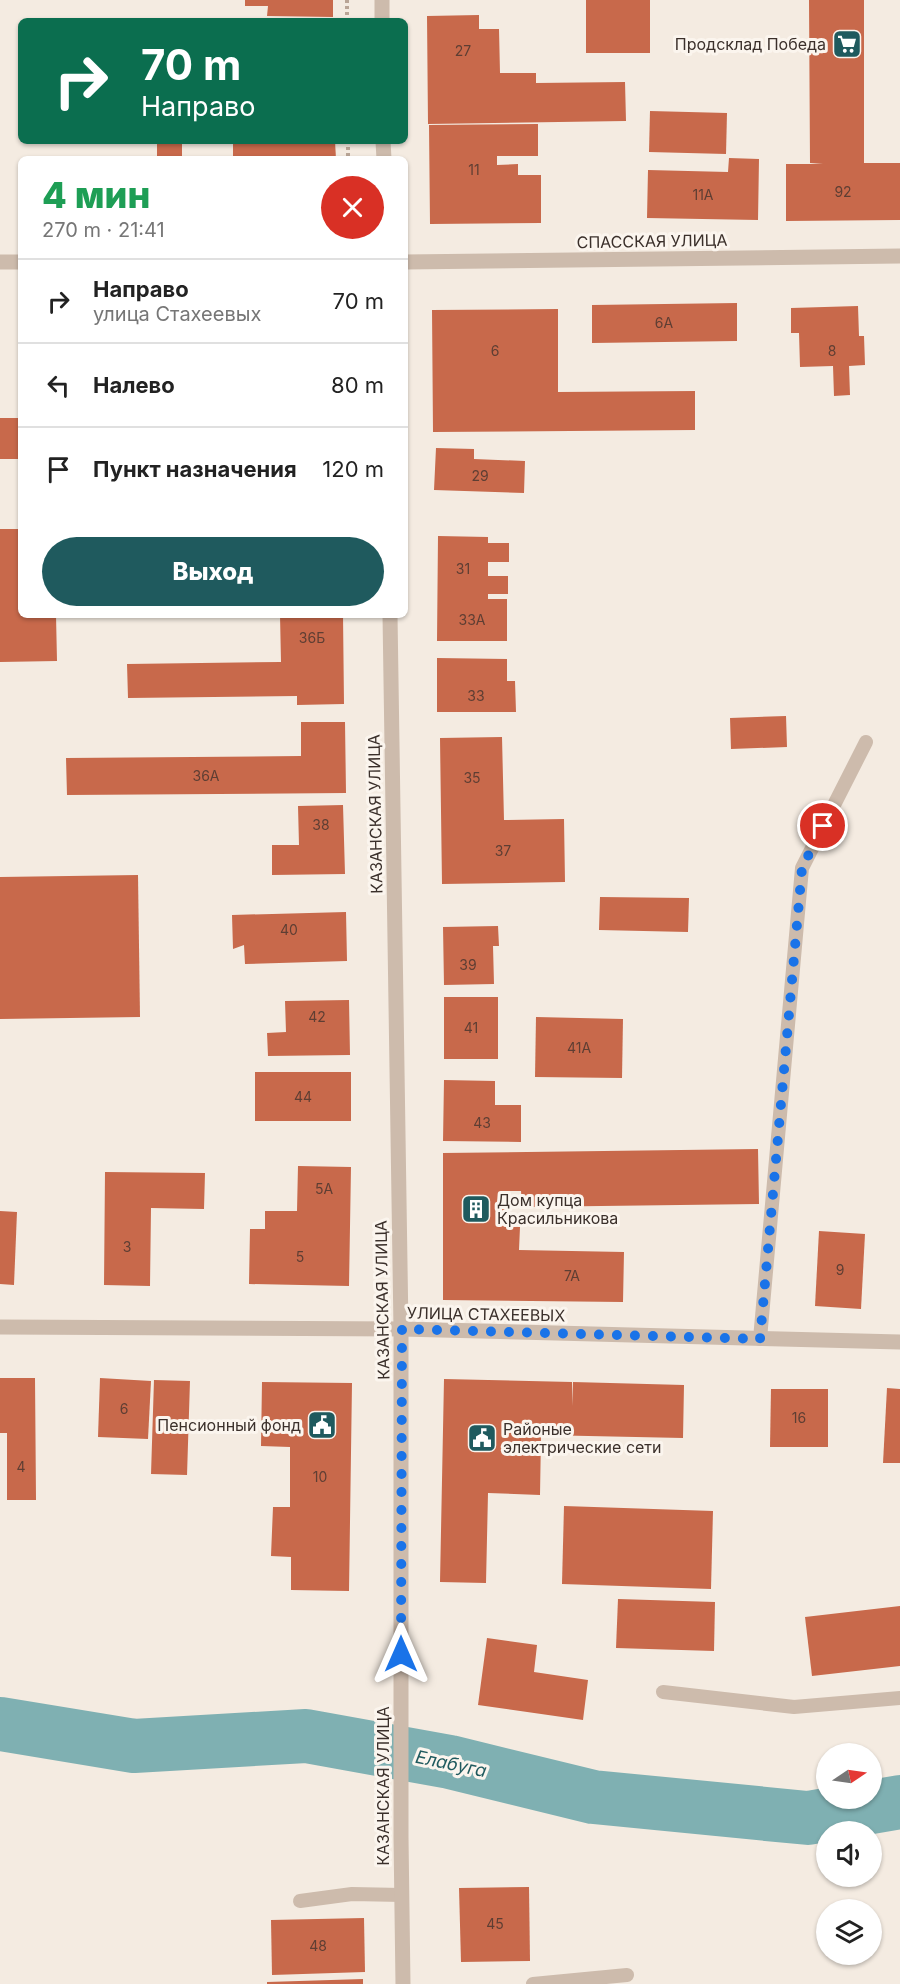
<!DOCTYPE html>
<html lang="ru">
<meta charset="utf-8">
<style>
:root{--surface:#fff;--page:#f6f6f6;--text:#222;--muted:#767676;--line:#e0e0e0;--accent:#1f5a5e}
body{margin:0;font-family:Inter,sans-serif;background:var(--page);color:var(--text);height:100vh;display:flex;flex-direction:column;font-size:22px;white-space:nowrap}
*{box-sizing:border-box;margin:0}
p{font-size:20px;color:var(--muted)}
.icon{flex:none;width:33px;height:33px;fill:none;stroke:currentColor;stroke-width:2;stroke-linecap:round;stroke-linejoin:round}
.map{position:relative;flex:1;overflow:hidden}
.drawer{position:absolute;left:18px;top:156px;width:390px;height:462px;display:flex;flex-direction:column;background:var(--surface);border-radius:9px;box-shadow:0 2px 4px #0004}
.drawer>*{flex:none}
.hud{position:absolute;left:18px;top:18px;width:390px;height:126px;border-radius:9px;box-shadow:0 2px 4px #0004;background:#0b6e4f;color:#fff;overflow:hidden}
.needle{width:39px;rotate:77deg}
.buttons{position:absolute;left:816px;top:1743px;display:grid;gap:12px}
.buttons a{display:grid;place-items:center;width:66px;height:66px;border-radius:50%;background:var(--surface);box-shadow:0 2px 4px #0004;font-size:30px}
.pin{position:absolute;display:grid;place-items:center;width:51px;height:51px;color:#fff;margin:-26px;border:3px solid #fff;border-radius:50%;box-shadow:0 2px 6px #0007}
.me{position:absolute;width:66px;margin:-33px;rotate:0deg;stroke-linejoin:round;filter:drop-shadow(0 0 4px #0008)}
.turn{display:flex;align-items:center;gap:21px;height:126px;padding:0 24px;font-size:27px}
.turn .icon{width:78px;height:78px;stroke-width:2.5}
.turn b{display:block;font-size:42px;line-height:51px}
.round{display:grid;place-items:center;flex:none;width:63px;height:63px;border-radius:32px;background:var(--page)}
.summary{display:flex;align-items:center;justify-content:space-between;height:102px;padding:0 24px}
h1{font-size:36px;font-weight:800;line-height:45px;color:#1e9e55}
.action{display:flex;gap:12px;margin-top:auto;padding:12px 24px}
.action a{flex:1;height:69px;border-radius:36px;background:var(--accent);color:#fff;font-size:24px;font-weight:800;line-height:69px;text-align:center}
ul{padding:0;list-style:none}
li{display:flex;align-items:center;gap:18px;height:84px;padding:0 24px;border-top:2px solid var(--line)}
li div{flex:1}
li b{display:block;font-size:22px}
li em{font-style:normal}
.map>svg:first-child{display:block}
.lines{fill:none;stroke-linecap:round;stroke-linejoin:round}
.river{stroke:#7fb0b2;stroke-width:54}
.building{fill:#c8694b}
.path{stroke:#b9a596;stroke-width:4;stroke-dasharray:3 3;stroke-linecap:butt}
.service{stroke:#cdbbac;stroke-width:14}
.minor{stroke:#cdbbac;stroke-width:15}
.tertiary{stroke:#cdbbac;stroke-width:15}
.route{stroke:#1a73e8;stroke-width:10;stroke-dasharray:0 18}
.labels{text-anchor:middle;stroke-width:6;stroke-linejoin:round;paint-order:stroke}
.number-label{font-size:14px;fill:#5e3e33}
.poi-label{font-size:16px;fill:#3b302b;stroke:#fbf5ee;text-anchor:end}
.street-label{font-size:16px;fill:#3b302b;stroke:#fbf5ee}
.water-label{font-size:18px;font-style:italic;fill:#1f5a5e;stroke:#fbf5ee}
</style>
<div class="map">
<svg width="900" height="1984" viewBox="0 0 900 1984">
<rect width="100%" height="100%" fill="#f4ebe1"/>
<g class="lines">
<polyline class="river" points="0,1724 134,1746 306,1736 450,1762 593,1797 808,1818 900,1802"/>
</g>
<g class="building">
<polygon points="245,0 333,0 333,17 267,16 268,6 245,6"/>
<rect x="586" y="0" width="64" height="53"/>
<polygon points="809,0 864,0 864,163 900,163 900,220 786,221 786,164 823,164 810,163"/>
<polygon points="479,15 479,29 499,29 500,73 536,73 536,83 625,82 626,121 428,124 427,16"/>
<polygon points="650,111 727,113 726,154 649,152"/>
<polygon points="538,124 538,156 497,156 497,165 518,164 518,175 541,175 541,223 430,224 429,125"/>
<rect x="157" y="141" width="25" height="18"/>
<polygon points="271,141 335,141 336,159 233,159 233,144"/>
<polygon points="131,156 131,159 77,159 77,157"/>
<polygon points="729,158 759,159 758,220 647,218 648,170 728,172"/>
<polygon points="737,303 737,341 592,343 592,305"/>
<polygon points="858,306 859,336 864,336 865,365 849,366 850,395 834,396 833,366 800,367 799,333 791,333 791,308"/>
<polygon points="558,309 558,392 695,391 695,430 433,432 432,310"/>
<rect x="0" y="418" width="21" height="41"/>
<polygon points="436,448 474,449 474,459 525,461 524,493 434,490"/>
<polygon points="0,529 21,529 21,615 56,615 57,661 0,662"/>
<polygon points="438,536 488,537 488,543 509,543 509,562 488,562 488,576 508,576 508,594 488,594 488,599 507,599 507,641 437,641"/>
<polygon points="280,615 343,615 344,704 297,705 297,696 128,698 127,664 281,662"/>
<polygon points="437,658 507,659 507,681 515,681 516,712 437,712"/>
<polygon points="786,716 787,747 731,749 730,718"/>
<polygon points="301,722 345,722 346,793 67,795 66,758 301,756"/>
<polygon points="502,737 504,820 564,819 565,882 442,884 440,738"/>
<polygon points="343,805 345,874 272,875 272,845 299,845 298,806"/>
<polygon points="138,875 140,1017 0,1019 0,877"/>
<polygon points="600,897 689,898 688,932 599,930"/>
<polygon points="346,912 347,961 245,964 244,945 233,949 232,915"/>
<polygon points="498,926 499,946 493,946 494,984 444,985 443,927"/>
<rect x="444" y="997" width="54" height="62"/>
<polygon points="349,1000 350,1055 268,1056 267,1033 286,1032 285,1001"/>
<polygon points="536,1017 623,1019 622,1078 535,1077"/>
<rect x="255" y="1072" width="96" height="49"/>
<polygon points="444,1080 495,1081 495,1105 521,1105 521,1142 443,1141"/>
<polygon points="758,1149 759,1204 522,1207 521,1191 508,1191 508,1227 520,1227 519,1250 624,1252 623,1302 443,1300 443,1153"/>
<polygon points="298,1166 351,1167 349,1286 249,1284 250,1229 265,1229 265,1211 297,1211"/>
<polygon points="105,1172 205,1173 204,1209 151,1208 150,1286 104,1285"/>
<polygon points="0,1211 17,1212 14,1285 0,1284"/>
<polygon points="819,1231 865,1234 861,1309 815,1306"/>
<polygon points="0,1378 35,1378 36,1500 7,1500 7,1433 0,1433"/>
<polygon points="100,1378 151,1381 148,1439 98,1437"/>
<polygon points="444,1379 572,1382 572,1406 573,1382 684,1385 683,1438 541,1435 540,1495 488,1493 486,1583 440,1582"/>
<polygon points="154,1380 190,1381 187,1475 151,1474"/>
<polygon points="262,1382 352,1383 349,1591 291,1590 291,1557 271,1556 273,1507 290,1507 290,1447 261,1446"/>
<polygon points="887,1388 900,1389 900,1463 883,1463"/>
<polygon points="771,1389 828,1389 828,1447 770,1447"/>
<polygon points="564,1506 713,1511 711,1589 562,1584"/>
<polygon points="618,1599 715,1602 714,1651 616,1648"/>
<polygon points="900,1606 900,1666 812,1676 805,1617"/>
<polygon points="487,1638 537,1645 534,1672 588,1680 583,1720 478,1705"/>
<polygon points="529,1887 530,1961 461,1962 459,1888"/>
<polygon points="364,1918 365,1972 272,1975 271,1920"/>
<polygon points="363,1979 363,1984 267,1984 267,1982"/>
</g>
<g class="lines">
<g class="path">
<polyline points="347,0 347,21"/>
<polyline points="348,141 348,159"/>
</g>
<g class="service">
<polyline points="760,1339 802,868 866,742"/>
<polyline points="663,1692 794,1707 900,1698"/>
<polyline points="300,1901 352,1894 402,1895"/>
<polyline points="533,1984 627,1975"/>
</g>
<g class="minor">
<polyline points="0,262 21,262"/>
<polyline points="405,262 900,256"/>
<polyline points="0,1327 401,1329 900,1342"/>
</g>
<g class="tertiary">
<polyline points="382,0 382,21"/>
<polyline points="383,141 384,159"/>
<polyline points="390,615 401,1329 401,1837 403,1984"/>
</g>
</g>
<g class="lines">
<polyline class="route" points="401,1654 402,1329 760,1339 802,868 823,826"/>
</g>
<defs>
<g id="supermarket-square" transform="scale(1.5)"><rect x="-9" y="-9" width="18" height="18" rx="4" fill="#1f5a5e" stroke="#fbf5ee"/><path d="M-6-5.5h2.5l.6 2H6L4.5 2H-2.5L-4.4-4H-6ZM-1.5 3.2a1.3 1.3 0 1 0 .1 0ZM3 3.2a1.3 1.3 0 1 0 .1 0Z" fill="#fff"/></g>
<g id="building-square" transform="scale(1.5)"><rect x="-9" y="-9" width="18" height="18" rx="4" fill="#1f5a5e" stroke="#fbf5ee"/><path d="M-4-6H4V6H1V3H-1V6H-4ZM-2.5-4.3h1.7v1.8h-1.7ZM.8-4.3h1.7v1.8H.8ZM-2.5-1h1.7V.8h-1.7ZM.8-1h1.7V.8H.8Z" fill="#fff"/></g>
<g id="civic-square" transform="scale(1.5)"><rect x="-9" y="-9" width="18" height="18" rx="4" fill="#1f5a5e" stroke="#fbf5ee"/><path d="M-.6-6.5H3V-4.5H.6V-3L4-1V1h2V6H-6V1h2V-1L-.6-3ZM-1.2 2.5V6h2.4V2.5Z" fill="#fff"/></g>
</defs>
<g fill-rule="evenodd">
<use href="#supermarket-square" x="847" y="44"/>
<use href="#building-square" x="476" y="1209"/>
<use href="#civic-square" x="322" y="1425"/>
<use href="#civic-square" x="482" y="1438"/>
</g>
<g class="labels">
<g class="number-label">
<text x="463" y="56">27</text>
<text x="474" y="175">11</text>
<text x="843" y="197">92</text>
<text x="703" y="200">11А</text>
<text x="664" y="328">6А</text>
<text x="495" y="356">6</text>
<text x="832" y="356">8</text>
<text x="480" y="481">29</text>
<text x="463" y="574">31</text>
<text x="472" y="625">33А</text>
<text x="312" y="643">36Б</text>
<text x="476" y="701">33</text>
<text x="206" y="781">36А</text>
<text x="472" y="783">35</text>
<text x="321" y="830">38</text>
<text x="503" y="856">37</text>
<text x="289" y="935">40</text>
<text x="468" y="970">39</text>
<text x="317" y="1022">42</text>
<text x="471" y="1033">41</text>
<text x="579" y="1053">41А</text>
<text x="303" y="1102">44</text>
<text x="482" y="1128">43</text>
<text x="324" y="1194">5А</text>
<text x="127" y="1252">3</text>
<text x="300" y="1262">5</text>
<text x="840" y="1275">9</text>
<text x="572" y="1281">7А</text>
<text x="124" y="1414">6</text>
<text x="799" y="1423">16</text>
<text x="21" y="1472">4</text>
<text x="320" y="1482">10</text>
<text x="495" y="1929">45</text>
<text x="318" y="1951">48</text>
</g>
<g class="poi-label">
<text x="826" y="50">Продсклад Победа</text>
<text x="497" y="1206" text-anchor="start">Дом купца<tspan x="497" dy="18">Красильникова</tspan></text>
<text x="301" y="1431">Пенсионный фонд</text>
<text x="503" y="1435" text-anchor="start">Районые<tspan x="503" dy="18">электрические сети</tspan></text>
</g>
<g class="street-label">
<text transform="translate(652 241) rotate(-1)" y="6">СПАССКАЯ УЛИЦА</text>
<text transform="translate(375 814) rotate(-91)" y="6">КАЗАНСКАЯ УЛИЦА</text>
<text transform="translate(382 1300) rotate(-91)" y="6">КАЗАНСКАЯ УЛИЦА</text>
<text transform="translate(486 1314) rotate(1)" y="6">УЛИЦА СТАХЕЕВЫХ</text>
<text transform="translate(383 1786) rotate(-90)" y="6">КАЗАНСКАЯ УЛИЦА</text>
</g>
<g class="water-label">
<text transform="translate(451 1764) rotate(12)" y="6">Елабуга</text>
</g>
</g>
</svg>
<div class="buttons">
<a><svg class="needle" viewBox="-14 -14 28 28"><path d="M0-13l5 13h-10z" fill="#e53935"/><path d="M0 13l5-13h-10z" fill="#767676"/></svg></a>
<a><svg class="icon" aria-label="sound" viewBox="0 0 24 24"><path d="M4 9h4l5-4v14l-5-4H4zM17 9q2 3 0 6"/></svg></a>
<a><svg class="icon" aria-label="layers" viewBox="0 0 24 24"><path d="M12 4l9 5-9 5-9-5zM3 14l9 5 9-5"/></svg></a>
</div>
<div class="pin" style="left:823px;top:826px;background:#d93025"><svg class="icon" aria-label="arrive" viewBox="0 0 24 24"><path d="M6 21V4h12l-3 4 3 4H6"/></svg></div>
<svg class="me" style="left:401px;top:1654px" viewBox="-20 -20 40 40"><path d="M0-17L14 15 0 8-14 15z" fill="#1a73e8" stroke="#fff" stroke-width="4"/></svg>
<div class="hud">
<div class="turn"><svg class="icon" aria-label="right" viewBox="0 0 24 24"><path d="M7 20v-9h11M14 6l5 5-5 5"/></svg><div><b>70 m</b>Направо</div></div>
</div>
<section class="drawer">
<div class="summary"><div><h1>4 мин</h1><p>270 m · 21:41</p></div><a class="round" style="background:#d93025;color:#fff"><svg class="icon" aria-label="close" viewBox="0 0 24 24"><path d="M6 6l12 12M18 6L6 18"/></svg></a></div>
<ul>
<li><svg class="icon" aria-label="right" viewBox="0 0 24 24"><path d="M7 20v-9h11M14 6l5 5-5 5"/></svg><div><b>Направо</b><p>улица Стахеевых</p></div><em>70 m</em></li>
<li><svg class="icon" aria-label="left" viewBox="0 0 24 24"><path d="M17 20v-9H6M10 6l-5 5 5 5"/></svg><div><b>Налево</b></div><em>80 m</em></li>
<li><svg class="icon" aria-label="arrive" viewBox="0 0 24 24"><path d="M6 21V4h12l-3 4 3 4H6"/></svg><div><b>Пункт назначения</b></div><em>120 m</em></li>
</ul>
<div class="action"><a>Выход</a></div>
</section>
</div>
